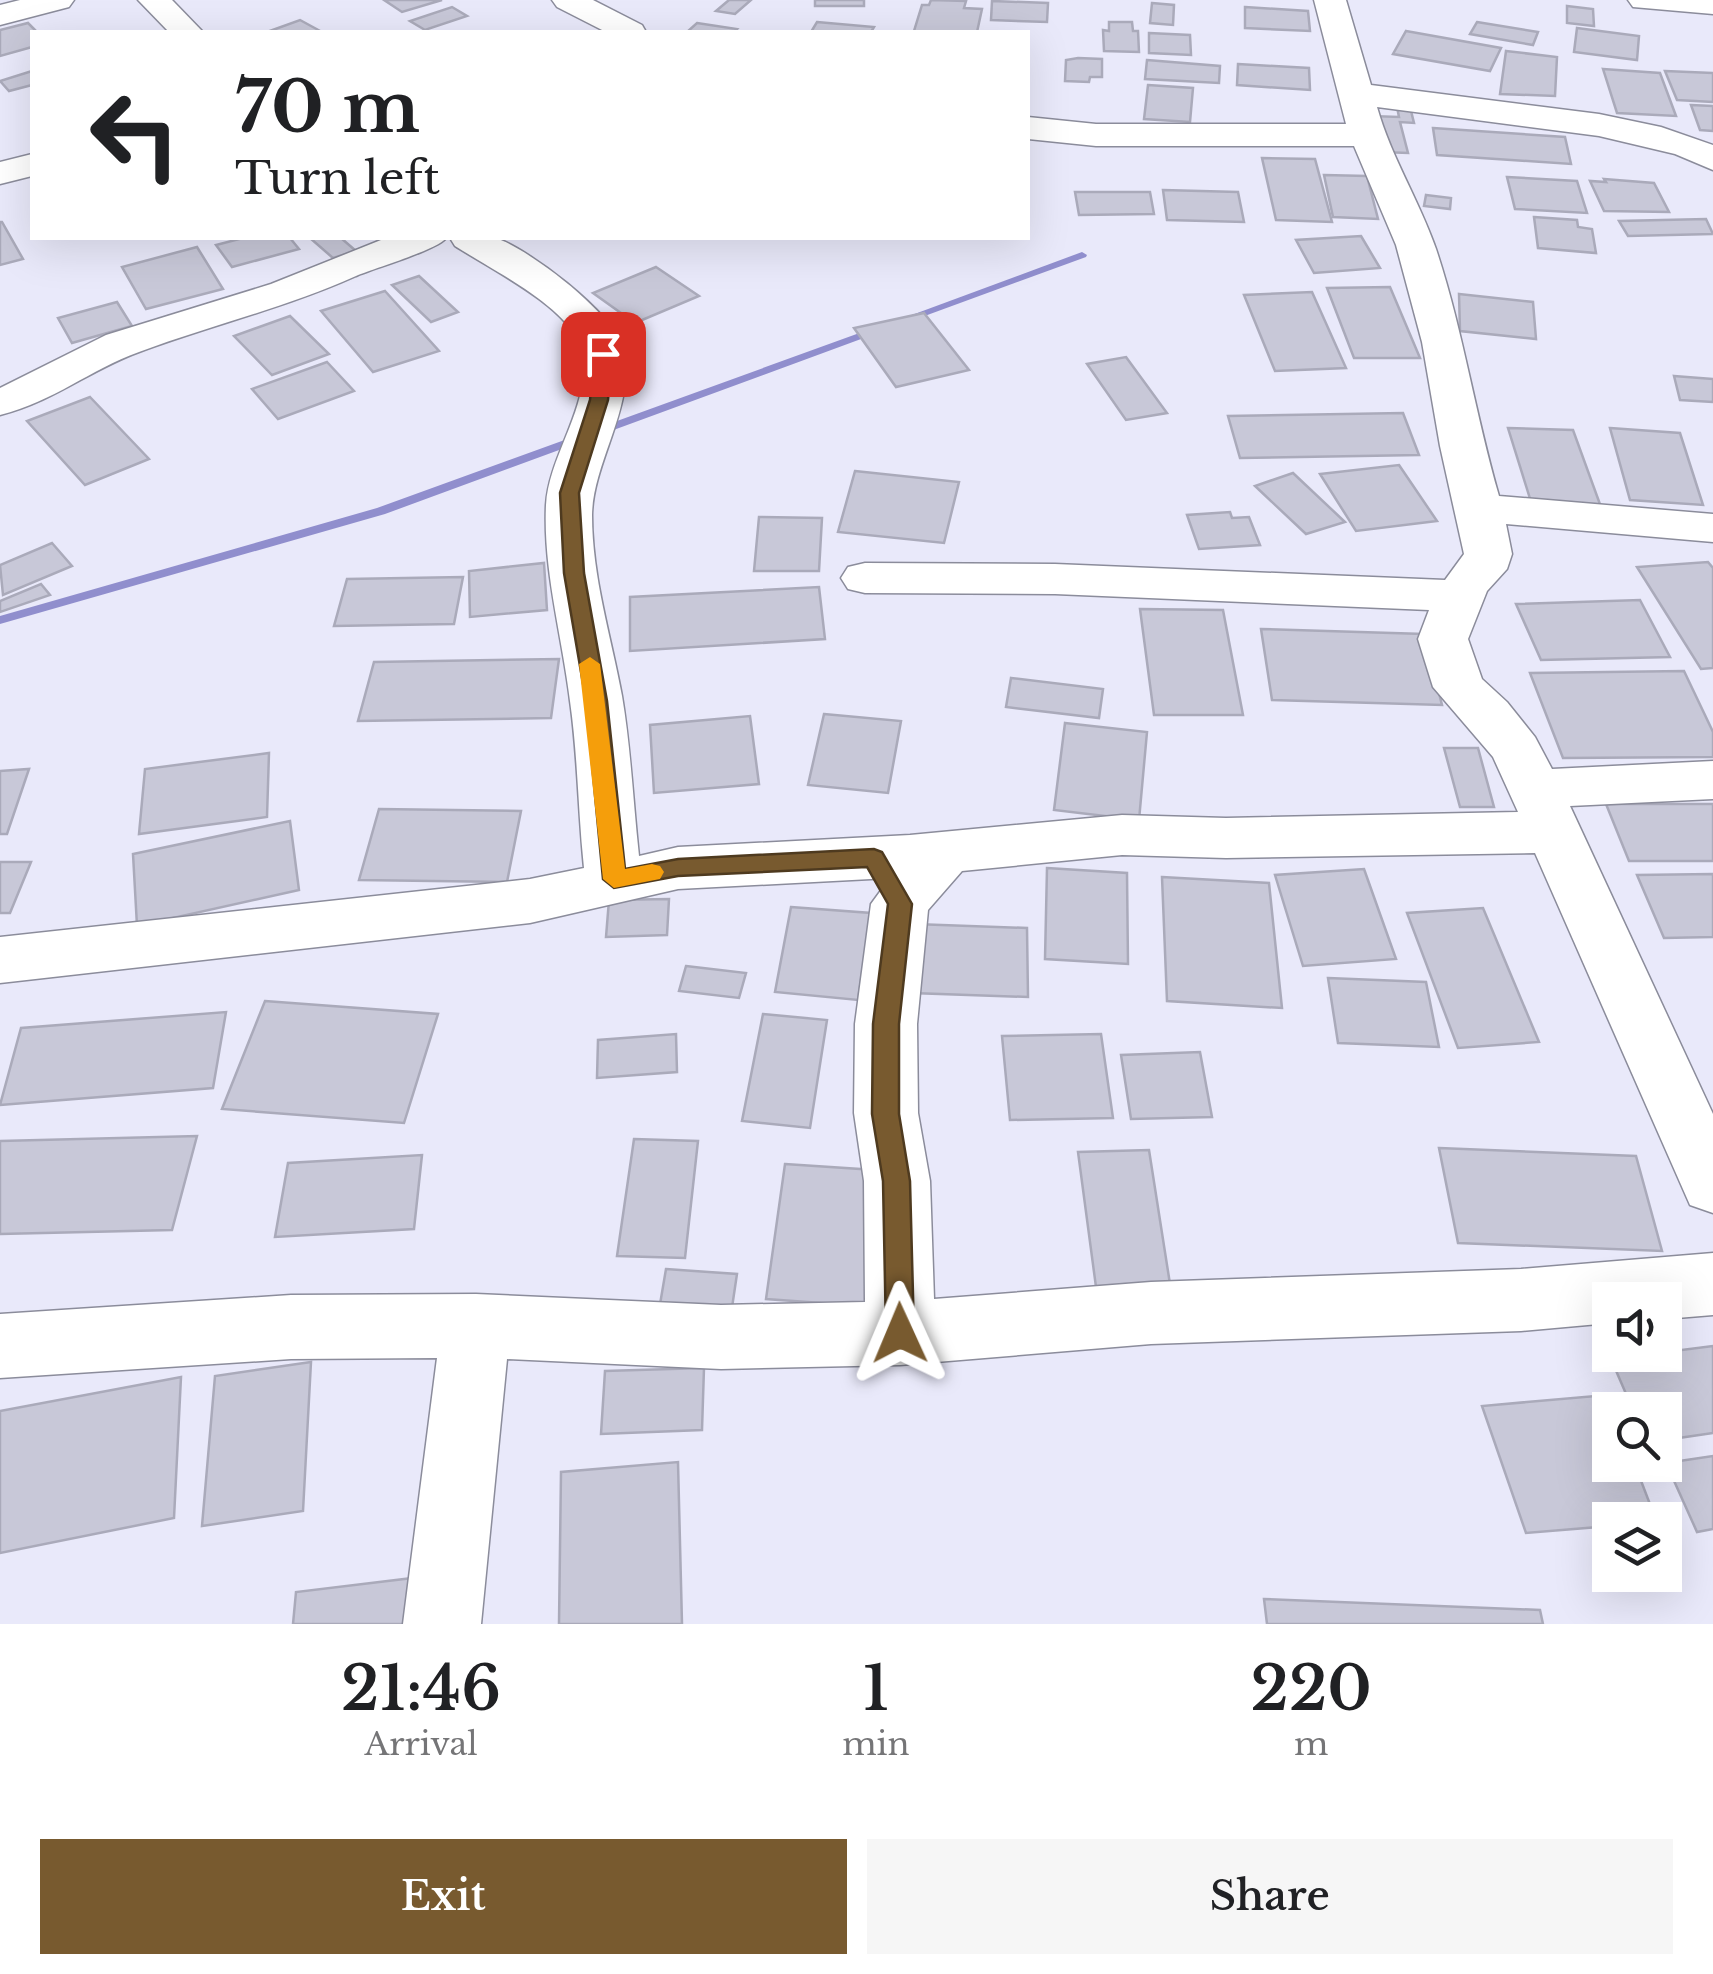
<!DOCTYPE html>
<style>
:root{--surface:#fff;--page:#f6f6f6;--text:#202124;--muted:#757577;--accent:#785a2f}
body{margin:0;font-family:"Libre Baskerville",serif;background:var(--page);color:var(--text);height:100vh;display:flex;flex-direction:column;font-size:38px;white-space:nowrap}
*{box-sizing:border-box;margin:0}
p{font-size:32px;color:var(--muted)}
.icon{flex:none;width:55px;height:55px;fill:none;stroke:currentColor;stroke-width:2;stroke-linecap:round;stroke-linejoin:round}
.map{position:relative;height:1624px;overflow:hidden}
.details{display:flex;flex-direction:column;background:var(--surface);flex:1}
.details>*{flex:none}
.hud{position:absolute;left:30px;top:30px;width:1000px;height:210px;border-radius:0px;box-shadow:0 10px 40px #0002;background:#fff;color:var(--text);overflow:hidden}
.buttons{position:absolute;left:1592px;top:1282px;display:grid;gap:20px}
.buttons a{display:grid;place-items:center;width:90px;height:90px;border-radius:0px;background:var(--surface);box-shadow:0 10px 40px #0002;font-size:50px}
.pin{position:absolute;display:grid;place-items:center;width:85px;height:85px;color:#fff;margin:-42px;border-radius:20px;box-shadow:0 5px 15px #0006}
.me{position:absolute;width:110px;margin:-55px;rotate:359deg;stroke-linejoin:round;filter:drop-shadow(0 0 8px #0008)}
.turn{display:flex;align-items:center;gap:35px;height:210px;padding:0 40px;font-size:45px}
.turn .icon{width:130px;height:130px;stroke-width:2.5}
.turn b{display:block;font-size:70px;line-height:85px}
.eta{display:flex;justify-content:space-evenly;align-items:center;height:170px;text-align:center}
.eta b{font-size:60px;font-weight:600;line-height:70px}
.cta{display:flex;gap:20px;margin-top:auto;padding:20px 40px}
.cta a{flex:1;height:115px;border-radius:0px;background:var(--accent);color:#fff;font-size:40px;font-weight:600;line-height:115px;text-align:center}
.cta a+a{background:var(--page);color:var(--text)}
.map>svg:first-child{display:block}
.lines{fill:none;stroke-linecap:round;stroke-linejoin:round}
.stream{fill:#908ecd;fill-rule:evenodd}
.building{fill:#c8c8d8;stroke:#aaaaba;stroke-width:2.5}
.minor-casing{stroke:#8b8c9b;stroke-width:3}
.minor{fill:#fff;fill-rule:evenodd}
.route{fill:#785a2f;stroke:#4e3a1f;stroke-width:2.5}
.slow{fill:#f59e0b}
</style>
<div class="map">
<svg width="1713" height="1624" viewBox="0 0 1713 1624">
<rect width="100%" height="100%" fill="#e9e9fa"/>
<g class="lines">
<g class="stream">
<polygon points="1082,252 1087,255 1086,257 911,321 907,322 901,319"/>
<polygon points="876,327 880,328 880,332 385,514 0,624 0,616 377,508"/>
</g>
</g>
<g class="building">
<polygon points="384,0 442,0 402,12"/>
<polygon points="729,0 751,0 735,14 716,11"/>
<rect x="815" y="0" width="49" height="6"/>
<polygon points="931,0 966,1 964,8 982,9 977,32 914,31 922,5 929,5"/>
<polygon points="992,1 1048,3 1047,22 991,20"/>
<polygon points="1152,3 1174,5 1173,25 1150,23"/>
<polygon points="1567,6 1593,9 1594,26 1567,23"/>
<polygon points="452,7 467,16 425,30 410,21"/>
<polygon points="1245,7 1308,11 1310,31 1245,28"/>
<polygon points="300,20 322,32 267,32"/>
<polygon points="817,22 874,27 871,32 811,32"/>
<polygon points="1109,22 1132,22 1133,31 1138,31 1139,52 1104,51 1103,30 1109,31"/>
<polygon points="1477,22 1538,32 1533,45 1470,34"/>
<polygon points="28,23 37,32 32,32 32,47 0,56 0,30"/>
<polygon points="697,23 737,29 734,32 687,32"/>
<polygon points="1577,28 1639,36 1637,60 1574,52"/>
<polygon points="1406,31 1501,48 1490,71 1393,54"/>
<polygon points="1149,33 1190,35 1191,55 1149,53"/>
<polygon points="1506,51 1557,57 1555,96 1500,94"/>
<polygon points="1078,58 1102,59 1102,77 1090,77 1089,82 1065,81 1066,60"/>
<polygon points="1147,60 1220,66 1219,83 1145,79"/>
<polygon points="1238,64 1309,68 1310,90 1237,85"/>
<polygon points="1603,69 1660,73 1676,116 1617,113"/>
<polygon points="32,71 32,85 9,91 0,81"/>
<polygon points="1665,71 1713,73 1713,102 1677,100"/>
<polygon points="1148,85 1193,88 1190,122 1144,119"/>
<polygon points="1691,105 1713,106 1713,131 1700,130"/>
<polygon points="1397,107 1410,107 1414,123 1400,122 1408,153 1381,152 1372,116 1399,117"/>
<polygon points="1433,128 1565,137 1571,164 1437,155"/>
<polygon points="1262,158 1315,159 1332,222 1276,220"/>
<polygon points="1324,175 1367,176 1378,219 1333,217"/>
<polygon points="1507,177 1577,181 1587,213 1515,209"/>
<polygon points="1604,179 1654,183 1669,212 1604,211 1590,181 1606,182"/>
<polygon points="1163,190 1238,192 1244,222 1167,220"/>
<polygon points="1075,192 1150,192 1154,214 1079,215"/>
<polygon points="1426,195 1451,198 1450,209 1424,206"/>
<polygon points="1534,217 1577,220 1578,227 1592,229 1596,253 1538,248"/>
<polygon points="1706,219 1713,234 1628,236 1619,221"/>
<polygon points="0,222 2,222 23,259 0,265"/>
<polygon points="1361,236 1380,268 1314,273 1296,240"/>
<polygon points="243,238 290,238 299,249 232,267 216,245"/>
<polygon points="310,238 341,238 356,251 333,258"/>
<polygon points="197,247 223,289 146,309 122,267"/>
<polygon points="656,267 699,296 635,323 593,293"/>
<polygon points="419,276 458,312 431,322 392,285"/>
<polygon points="1390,287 1420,358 1354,358 1327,288"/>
<polygon points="385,291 439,351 373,372 321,311"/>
<polygon points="1312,292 1346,368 1275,371 1244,295"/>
<polygon points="1459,294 1533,302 1536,339 1460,331"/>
<polygon points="117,302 132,326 72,343 58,318"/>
<polygon points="924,313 969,370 896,387 854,328"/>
<polygon points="290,316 329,354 272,375 234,336"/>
<polygon points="1126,357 1167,413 1126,420 1087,364"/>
<polygon points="327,362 354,391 278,419 252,389"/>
<polygon points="1674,376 1713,379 1713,402 1680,400"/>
<polygon points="90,397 149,459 85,485 27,421"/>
<polygon points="1403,413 1419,455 1240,458 1228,416"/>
<polygon points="1508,428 1573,430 1601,507 1532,505"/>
<polygon points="1610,428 1680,433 1703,505 1630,500"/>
<polygon points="1399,465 1437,521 1356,531 1320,474"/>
<polygon points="855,471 959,482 944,543 838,532"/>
<polygon points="1293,473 1345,522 1306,534 1255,486"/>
<polygon points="1230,512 1232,518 1249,517 1260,545 1199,549 1187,515"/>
<polygon points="759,517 822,518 819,571 754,571"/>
<polygon points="52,543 72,566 3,595 0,565"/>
<polygon points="1708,562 1713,568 1713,668 1701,669 1637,567"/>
<polygon points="544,563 547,610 470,617 469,571"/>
<polygon points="463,577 454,624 334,626 347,579"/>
<polygon points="41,584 50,595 0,612 0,601"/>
<polygon points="819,587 825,639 630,651 630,597"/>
<polygon points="1640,600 1670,657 1541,660 1516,604"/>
<polygon points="1140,609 1223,610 1243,715 1154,715"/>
<polygon points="1261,629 1424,634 1442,705 1272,700"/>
<polygon points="559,659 551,718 358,721 374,662"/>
<polygon points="1684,671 1713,732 1713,757 1563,758 1530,673"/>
<polygon points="1011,678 1103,689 1099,718 1006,707"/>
<polygon points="824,714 901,721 888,793 808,785"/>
<polygon points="750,716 759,784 654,793 650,725"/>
<polygon points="1065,723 1147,732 1139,820 1054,810"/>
<polygon points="1444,748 1478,748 1494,807 1460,807"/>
<polygon points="269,753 267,817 139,834 145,769"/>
<polygon points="29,769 7,834 0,834 0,771"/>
<polygon points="1606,804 1713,804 1713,861 1629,861"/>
<polygon points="379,809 521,811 507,882 359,880"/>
<polygon points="290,821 299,890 137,926 133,854"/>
<polygon points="0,862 31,862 10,913 0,913"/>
<polygon points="1047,868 1127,873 1128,964 1045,959"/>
<polygon points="1364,869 1396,959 1303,966 1275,875"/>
<polygon points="1713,874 1713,937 1664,938 1637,875"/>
<polygon points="1162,877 1269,883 1282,1008 1167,1001"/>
<polygon points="669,899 667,935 606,937 609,900"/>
<polygon points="791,907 871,913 858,1000 775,992"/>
<polygon points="1483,908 1539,1042 1458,1048 1407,913"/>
<polygon points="914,924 1027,928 1028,997 912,993"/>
<polygon points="686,966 746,973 739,998 679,991"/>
<polygon points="1328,978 1426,982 1439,1047 1338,1043"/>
<polygon points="265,1001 438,1014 404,1123 222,1109"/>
<polygon points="226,1012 213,1088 0,1105 21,1028"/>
<polygon points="763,1014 827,1020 810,1128 742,1121"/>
<polygon points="676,1034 677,1072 597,1078 598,1040"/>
<polygon points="1101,1034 1113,1118 1010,1120 1002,1036"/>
<polygon points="1200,1052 1212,1117 1131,1119 1121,1055"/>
<polygon points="197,1136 172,1230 0,1234 0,1141"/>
<polygon points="634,1139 698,1141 685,1258 617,1256"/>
<polygon points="1439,1148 1636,1156 1662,1251 1458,1243"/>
<polygon points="1149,1150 1170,1284 1096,1287 1078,1152"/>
<polygon points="422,1155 414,1229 275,1237 288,1163"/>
<polygon points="785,1164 890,1171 877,1307 766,1299"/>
<polygon points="666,1269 737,1274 730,1321 658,1316"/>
<polygon points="1713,1346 1713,1433 1665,1440 1665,1410 1633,1410 1611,1359"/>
<polygon points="311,1362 303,1511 202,1526 215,1376"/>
<polygon points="704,1368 702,1430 601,1434 605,1371"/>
<polygon points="181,1377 174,1518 0,1553 0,1411"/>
<polygon points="1607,1395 1613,1410 1610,1410 1610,1465 1635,1465 1656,1520 1610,1520 1610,1526 1526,1533 1482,1406"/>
<polygon points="1713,1456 1713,1529 1697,1532 1666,1463"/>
<polygon points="678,1462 682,1624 559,1624 561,1472"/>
<polygon points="421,1577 419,1624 293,1624 296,1592"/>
<polygon points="1264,1599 1540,1610 1543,1624 1267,1624"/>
</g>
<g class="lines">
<g class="minor-casing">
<g id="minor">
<polygon points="20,0 74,0 69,7 0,25 0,5"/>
<polygon points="138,0 172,0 203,32 169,32"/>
<polygon points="552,0 593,0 642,25 646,32 606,32 557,7"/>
<path d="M1314 0H1346L1371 85 1599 114 1661 127 1713 145V170L1675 154 1599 136 1377 107C1391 157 1419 200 1436 249 1463 330 1475 414 1499 496L1713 514V542L1506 524 1512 554 1507 569 1487 591 1468 639 1482 679 1507 702 1535 737 1552 769 1713 761V799L1570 806 1713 1114V1213L1690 1205 1535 853 1226 858 1122 855 962 871 928 910 917 1024 918 1113 930 1181 934 1299 1151 1282 1521 1269 1713 1253V1315L1665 1319V1300H1610V1323L1521 1331 1151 1344 900 1365 721 1369 507 1359 481 1624H403L437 1358 291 1359 0 1378V1314L291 1295 476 1294 721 1305 865 1302 864 1181 854 1113 855 1024 871 904 890 878 678 889 530 923 0 983V937L530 879 584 868C578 812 578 756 570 701 562 635 543 571 546 505 549 451 598 398 579 344 566 306 489 268 455 246L450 238C463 238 483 234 496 238 530 250 610 311 621 345 640 400 593 459 592 515 592 577 611 636 622 696 631 749 633 802 639 856L678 847 910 835 1122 815 1226 818 1518 812 1493 757 1433 687 1418 639 1429 610 1055 594 865 593 848 589 841 578 848 567 865 563 1055 564 1445 580 1464 554 1440 446 1422 342 1396 245 1354 146H1096L1028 139V117L1096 124H1346Z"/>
<polygon points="1628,0 1713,0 1713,14 1633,7"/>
<polygon points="32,154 32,176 0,184 0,162"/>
<path d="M386 238H446C439 249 375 268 356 276 285 308 211 325 139 352 89 370 55 401 0 415V388L106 335 271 284Z"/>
</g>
</g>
<use href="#minor" class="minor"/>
</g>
<polygon class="route" points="603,349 612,354 608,400 579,493 584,573 607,701 625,869 678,859 874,849 882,852 912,904 899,1024 899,1114 910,1181 914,1333 910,1342 900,1346 890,1342 886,1333 883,1181 872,1114 873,1024 888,904 867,867 678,876 614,888 603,879 586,701 564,573 560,493 590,400 594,354"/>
<polygon class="slow" points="590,657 600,664 625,869 652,864 660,866 664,872 660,879 614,888 603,879 579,664"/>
</svg>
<div class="buttons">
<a><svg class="icon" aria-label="sound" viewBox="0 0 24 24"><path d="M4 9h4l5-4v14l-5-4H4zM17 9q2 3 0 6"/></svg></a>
<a><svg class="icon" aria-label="search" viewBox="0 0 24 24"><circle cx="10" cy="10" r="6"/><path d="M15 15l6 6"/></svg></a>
<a><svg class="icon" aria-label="layers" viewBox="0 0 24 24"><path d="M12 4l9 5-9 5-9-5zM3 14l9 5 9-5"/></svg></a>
</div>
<div class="pin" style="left:603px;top:354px;background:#d93025"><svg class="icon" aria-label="arrive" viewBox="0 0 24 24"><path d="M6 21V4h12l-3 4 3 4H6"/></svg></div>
<svg class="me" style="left:900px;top:1333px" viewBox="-20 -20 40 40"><path d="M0-17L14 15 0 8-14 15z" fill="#785a2f" stroke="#fff" stroke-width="4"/></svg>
<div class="hud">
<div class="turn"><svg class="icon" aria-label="left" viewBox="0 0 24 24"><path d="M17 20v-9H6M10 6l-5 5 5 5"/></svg><div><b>70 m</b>Turn left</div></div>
</div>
</div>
<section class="details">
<div class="eta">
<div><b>21:46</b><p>Arrival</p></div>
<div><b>1</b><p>min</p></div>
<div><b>220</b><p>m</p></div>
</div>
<div class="cta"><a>Exit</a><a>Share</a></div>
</section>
